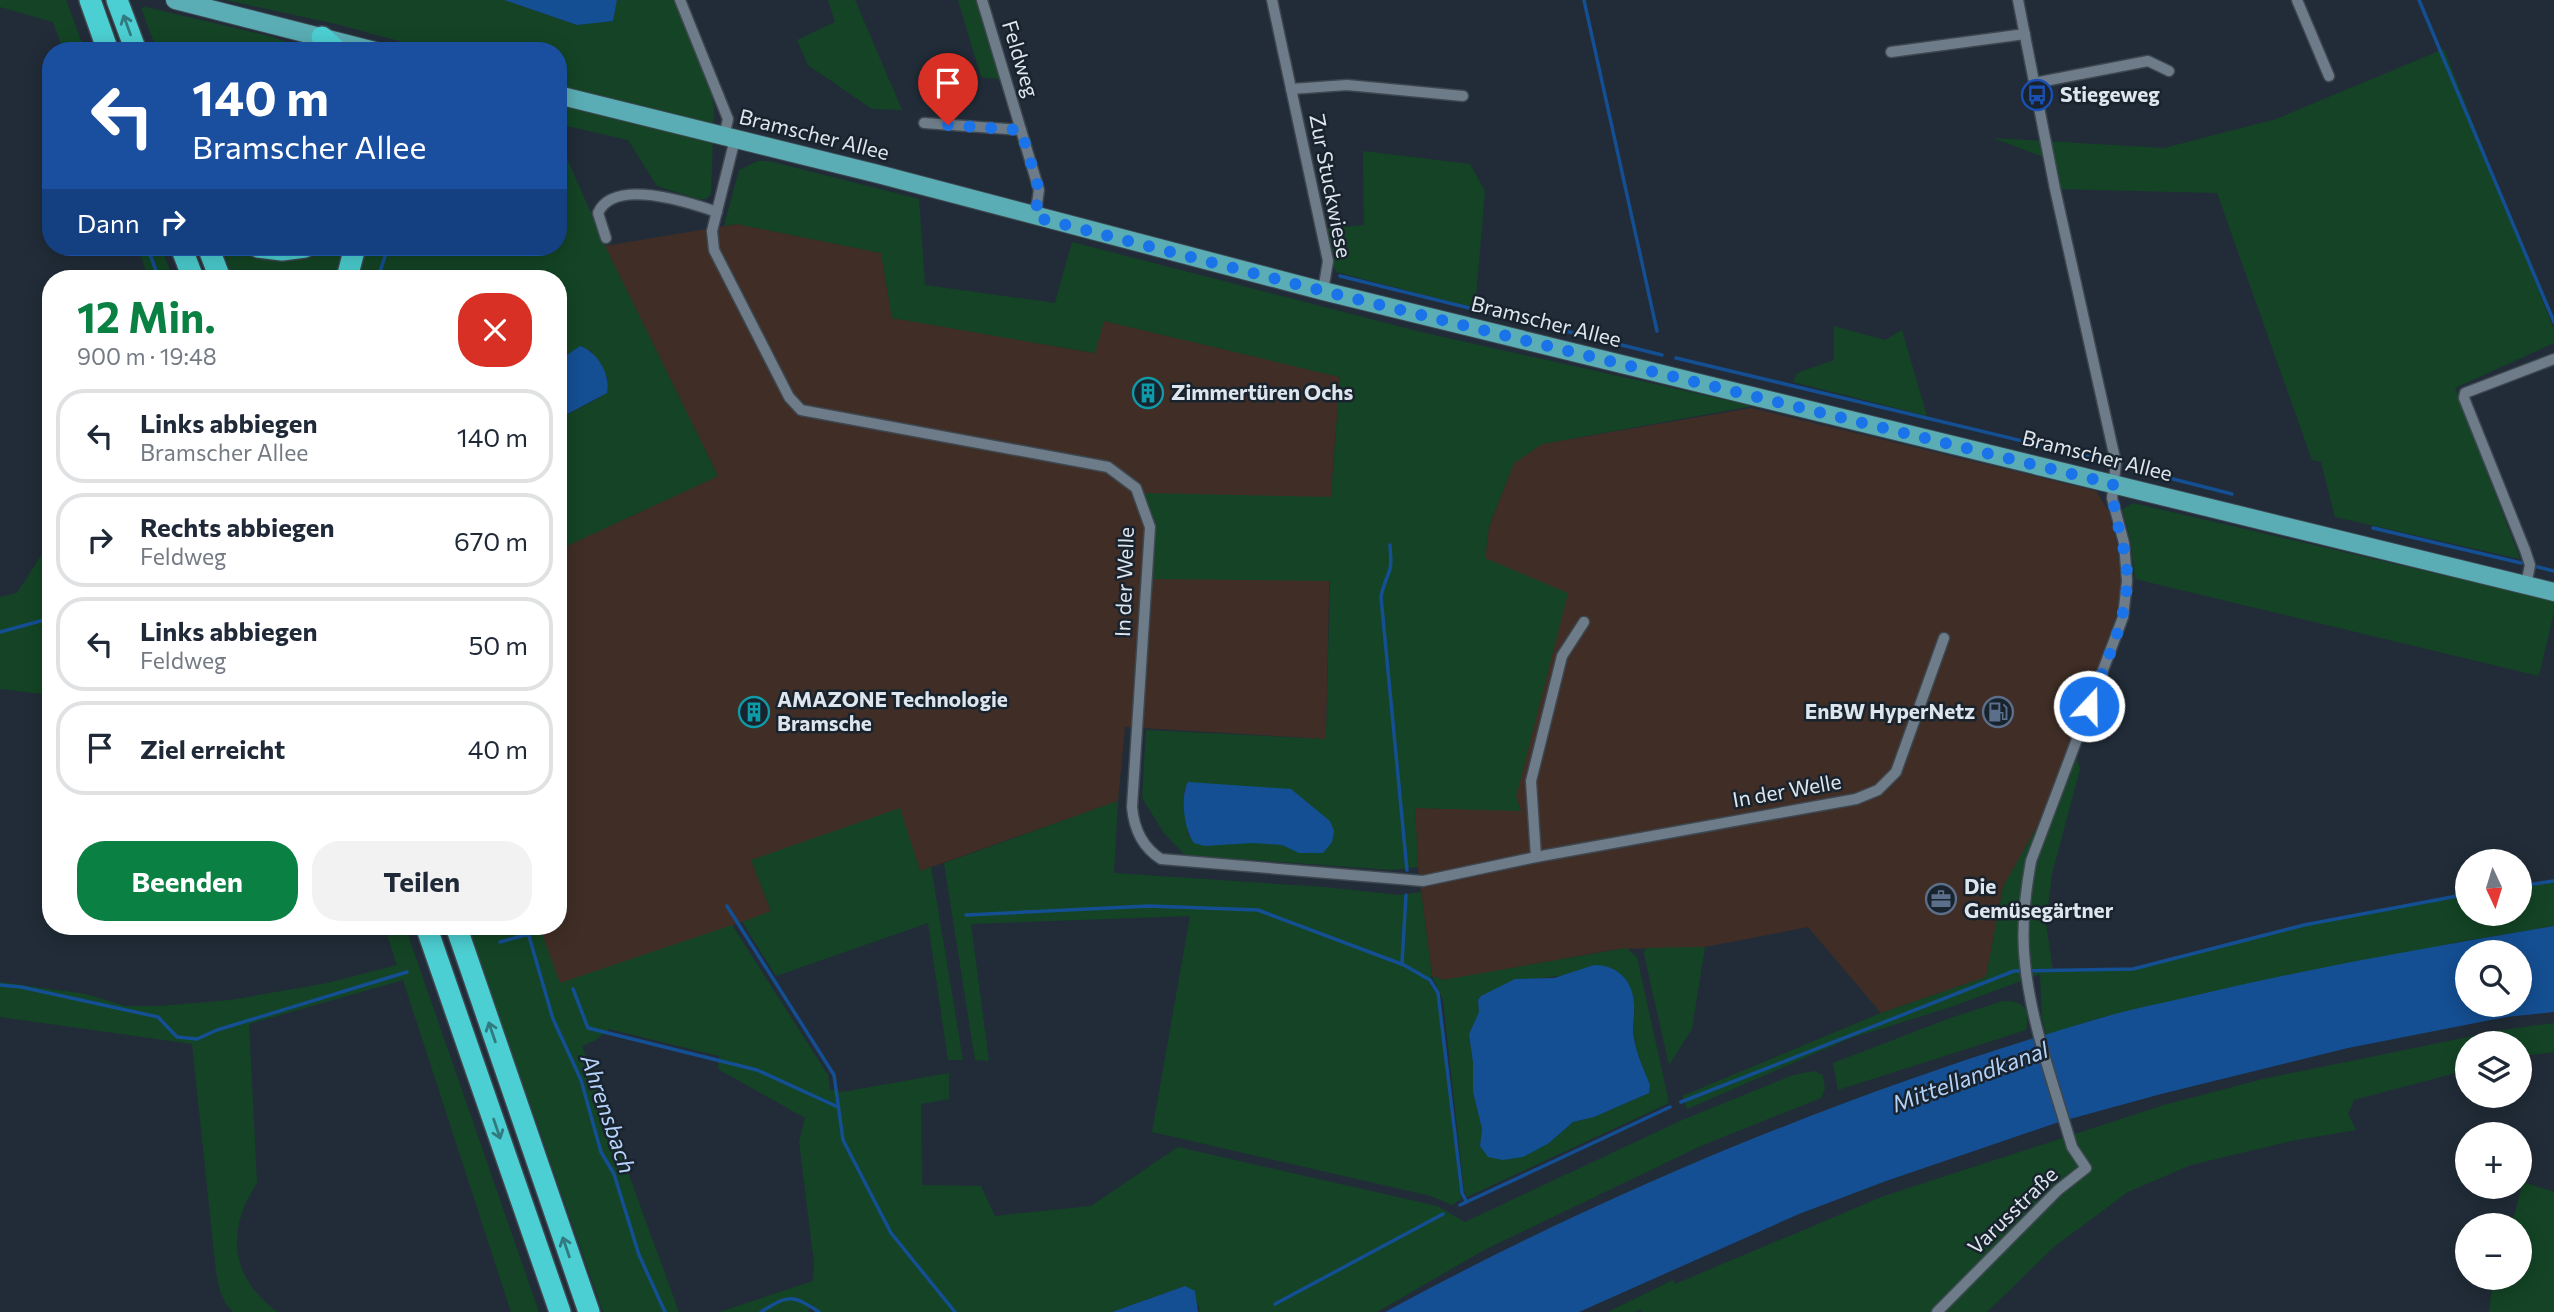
<!DOCTYPE html>
<html lang="de">
<meta charset="utf-8">
<style>
:root{--surface:#fff;--page:#f2f2f3;--text:#1f2937;--muted:#747a83;--line:#e0e1e3;--accent:#0b8043}
body{margin:0;font-family:Commissioner,sans-serif;background:var(--page);color:var(--text);height:100vh;display:flex;flex-direction:column;font-size:26px;white-space:nowrap}
*{box-sizing:border-box;margin:0}
p{font-size:23px;color:var(--muted)}
.icon{flex:none;width:38px;height:38px;fill:none;stroke:currentColor;stroke-width:2;stroke-linecap:round;stroke-linejoin:round}
.map{position:relative;flex:1;overflow:hidden}
.details{position:absolute;left:42px;top:270px;width:525px;height:665px;display:flex;flex-direction:column;background:var(--surface);border-radius:28px;box-shadow:0 4px 18px #0003}
.details>*{flex:none}
.top-card{position:absolute;left:42px;top:42px;width:525px;height:214px;border-radius:28px;box-shadow:0 4px 18px #0003;background:#1a4fa0;color:#fff;overflow:hidden}
.needle{width:46px;rotate:176deg}
.tools{position:absolute;left:2455px;top:849px;display:grid;gap:14px}
.tools a{display:grid;place-items:center;width:77px;height:77px;border-radius:50%;background:var(--surface);box-shadow:0 4px 18px #0003;font-size:35px}
.pin{position:absolute;display:grid;place-items:center;width:60px;height:60px;color:#fff;margin:-72px -30px;border-radius:50% 50% 50% 0;rotate:-45deg;box-shadow:0 0 7px #0007}
.pin .icon{rotate:45deg}
.me{position:absolute;width:77px;margin:-38px;rotate:21deg;stroke-linejoin:round;filter:drop-shadow(0 0 5px #0008)}
.turn{display:flex;align-items:center;gap:24px;height:147px;padding:0 35px;font-size:32px}
.turn .icon{width:91px;height:91px;stroke-width:2.5}
.turn b{display:block;font-size:49px;line-height:60px}
.then{display:flex;align-items:center;height:66px;padding:0 35px;background:#0003;gap:14px;font-size:26px}
.round{display:grid;place-items:center;flex:none;width:74px;height:74px;border-radius:28px;background:var(--page)}
.summary{display:flex;align-items:center;justify-content:space-between;height:119px;padding:0 35px}
h1{font-size:42px;font-weight:700;line-height:52px;color:var(--accent)}
.primary-button{display:flex;gap:14px;margin-top:auto;padding:14px 35px}
.primary-button a{flex:1;height:80px;border-radius:28px;background:var(--accent);color:#fff;font-size:28px;font-weight:700;line-height:80px;text-align:center}
.primary-button a+a{background:var(--page);color:var(--text)}
ul{padding:0;list-style:none}
li{display:flex;align-items:center;gap:21px;height:94px;margin:0 14px 10px;padding:0 21px;border:4px solid var(--line);border-radius:28px}
li div{flex:1}
li b{display:block;font-size:26px}
li em{font-style:normal}
.map>svg:first-child{display:block}
.industrial{fill:#402e26}
.green{fill:#144425;fill-rule:evenodd}
.water{fill:#144f93;fill-rule:evenodd}
.lines{fill:none;stroke-linecap:round;stroke-linejoin:round}
.stream{stroke:#144f93;stroke-width:3.5}
.minor-casing{stroke:#3d4750;stroke-width:13}
.primary-casing{stroke:#3d4750;stroke-width:20}
.motorway-casing{stroke:#3d4750;stroke-width:24}
.minor{stroke:#6e7b88;stroke-width:10}
.primary{stroke:#5aadb4;stroke-width:18}
.motorway{stroke:#4ccfd2;stroke-width:21}
.oneway{stroke:#327980}
.route{stroke:#1a73e8;stroke-width:12;stroke-dasharray:0 21.6}
.labels{text-anchor:middle;stroke-width:5;stroke-linejoin:round;paint-order:stroke}
.street-label{font-size:21px;fill:#dee5ed;stroke:#18232e}
.poi-label{font-size:21px;font-weight:bold;fill:#dee5ed;stroke:#18232e;text-anchor:start}
.water-label{font-size:23px;font-style:italic;fill:#b5d2f8;stroke:#18232e}
</style>
<div class="map">
<svg width="2554" height="1312" viewBox="0 0 2554 1312">
<rect width="100%" height="100%" fill="#212c38"/>
<g class="industrial">
<polygon points="737,224 881,253 892,318 1094,353 1104,321 1340,377 1331,493 1326,739 1125,727 1118,801 920,871 900,809 751,860 771,912 560,984 539,926 558,926 558,550 718,476 605,246"/>
<polygon points="1751,408 2096,491 2108,510 2117,545 2121,586 2116,616 2047,809 2003,887 1986,977 1881,1013 1808,927 1705,947 1618,949 1444,980 1432,976 1418,867 1415,808 1521,810 1516,797 1485,559 1489,527 1514,463 1542,444"/>
</g>
<g class="green">
<polygon points="0,0 66,0 85,51 64,51 53,22 0,7"/>
<polygon points="225,0 504,0 577,25 613,21 617,0 676,0 710,87 714,108 711,194 706,199 698,199 657,186 628,140 558,124 558,51 436,51 336,24"/>
<polygon points="828,0 855,0 902,110 872,109 808,65 797,40 835,22"/>
<polygon points="958,0 982,0 1006,80 981,77"/>
<polygon points="146,7 273,37 309,51 157,51 141,8"/>
<polygon points="2444,49 2554,330 2554,343 2455,388 2520,559 2335,517 2321,462 2312,460 2217,193 2055,189 2049,159 1993,138 2164,148 2276,119"/>
<polygon points="558,137 605,246 718,476 558,550 558,419 599,398 608,379 591,351 580,346 558,361 558,278 232,278 222,247 244,247 258,253 298,255 322,247 558,247"/>
<polygon points="1363,151 1470,164 1485,191 1475,308 1336,272 1322,229 1364,225"/>
<path d="M758 161H769L919 199 925 285 1055 303 1072 242 1421 332 1753 406 1542 444 1514 463 1489 526 1485 558 1568 593 1516 797 1521 811 1415 808 1418 867 1392 870 1185 855 1164 833 1142 798 1146 730 1326 739 1330 581 1154 579 1155 523 1144 493 1331 497 1340 377 1104 321 1095 353 892 318 881 253 737 224 724 226 739 170ZM1188 782 1299 853 1282 845 1188 836 1184 790Z"/>
<polygon points="137,247 161,247 173,278 149,278"/>
<polygon points="1834,326 1885,340 1902,330 1927,416 1793,382 1797,373 1834,360"/>
<polygon points="2133,503 2554,601 2554,612 2539,676 2135,579 2130,537 2122,510"/>
<polygon points="51,540 51,695 0,689 0,597 17,593"/>
<polygon points="2076,757 2080,769 2052,874 2046,923 2053,971 2133,969 2304,925 2467,894 2468,914 2520,914 2520,886 2554,881 2554,926 2458,942 2099,1018 2046,1035 2042,1018 2040,974 1951,1007 1848,1039 1687,1109 1682,1096 1881,1013 1986,977 2003,887 2047,809 2057,810"/>
<path d="M1118 801 1114 873 1324 887 1400 895 1421 892 1432 976 1443 980 1626 948 1637 957 1669 1103 1467 1197 1464 1190 1443 1000 1432 976 1428 981 1437 995 1461 1199 1452 1205 1431 1196 1152 1132 1190 916 971 924 989 1061 975 1060 944 863ZM1594 965 1635 1010C1630 1038 1639 1060 1650 1085L1649 1093 1594 1117 1573 1122 1549 1143 1480 1146 1482 1129 1473 1092V1063L1469 1034 1479 1012 1478 1000 1481 996 1535 979 1573 974Z"/>
<polygon points="900,808 920,871 931,867 963,1060 948,1060 928,923 776,976 742,922 771,911 751,860"/>
<polygon points="732,925 828,1075 830,1089 842,1092 949,1073 949,1099 921,1104 922,1185 981,1186 995,1216 1091,1206 1178,1147 1437,1206 1465,1222 1680,1121 1793,1075 1814,1071 1823,1075 1825,1089 1821,1098 1703,1145 1484,1250 1377,1312 1198,1312 1200,1309 1185,1286 1112,1312 814,1312 812,1304 808,1312 719,1312 813,1281 814,1263 799,1141 805,1118 718,1069 719,1056 609,1029 596,1040 582,1046 679,1312 603,1312 468,926 539,926 560,983"/>
<path d="M384 926H405L539 1312H511L403 980 249 1024 257 1183C225 1232 231 1277 277 1312H233L226 1304 220 1291 216 1271 192 1044 0 1017V982L86 994 125 1006H160L230 1000 327 983 397 965Z"/>
<polygon points="1705,947 1692,1029 1669,1065 1644,954 1645,948"/>
<path d="M2003 1001C2025 1001 2030 1009 2026 1030L1838 1090 1833 1063 1953 1017Z"/>
<polygon points="2554,1023 2554,1052 2520,1056 2520,1043 2468,1043 2467,1070 2354,1100 2348,1114 2356,1130 2291,1141 2191,1165 2128,1192 2055,1246 1987,1312 1642,1312 1641,1309 1635,1312 1608,1312 1673,1280 1675,1284 1884,1196 2164,1105 2263,1079 2502,1030"/>
<polygon points="2523,1182 2554,1192 2554,1312 2489,1312 2493,1278 2520,1278 2520,1225 2505,1225 2514,1216"/>
</g>
<g class="water">
<polygon points="504,0 617,0 613,21 577,25"/>
<path d="M580 346C597 351 611 375 607 393L558 419V361Z"/>
<path d="M1188 782 1291 789 1330 821 1334 831 1332 842 1323 853H1299L1282 845 1252 843 1205 846 1194 843C1184 830 1180 796 1188 782Z"/>
<path d="M2554 926V1012L2506 1017 2348 1048 2161 1094 2059 1122 1886 1181 1799 1214 1579 1312H1385C1610 1190 1851 1091 2097 1019 2127 1010 2158 1004 2188 997 2309 968 2431 947 2554 926ZM2468 952H2520V1004H2468Z"/>
<path d="M1594 965C1621 965 1636 985 1634 1012 1634 1021 1632 1029 1634 1039 1637 1055 1644 1070 1650 1085L1649 1093 1594 1117 1573 1122 1549 1143 1523 1157 1503 1160 1488 1157 1480 1146 1482 1129 1473 1092V1063L1469 1034 1479 1012 1478 1000 1481 996 1515 979 1554 978Z"/>
<polygon points="1185,1286 1195,1291 1198,1312 1112,1312"/>
</g>
<g class="lines">
<g class="stream">
<polyline points="1584,0 1657,331"/>
<polyline points="2419,0 2554,322"/>
<polyline points="147,247 159,278"/>
<polyline points="1340,276 1526,322"/>
<polyline points="378,278 388,247"/>
<polyline points="1557,329 1662,355"/>
<polyline points="1676,358 2098,459"/>
<polyline points="2126,467 2232,494"/>
<polyline points="2373,528 2521,563"/>
<path d="M1390 545C1390 553 1392 561 1390 569 1387 579 1383 585 1381 597L1407 870"/>
<polyline points="2538,567 2554,571"/>
<polyline points="0,632 51,618"/>
<polyline points="2520,886 2554,881"/>
<polyline points="727,906 834,1075 843,1140 891,1233 955,1312"/>
<polyline points="966,915 1149,906 1258,910 1404,965 1430,980 1438,993 1462,1193 1466,1201"/>
<polyline points="526,926 553,1019 581,1080 601,1152 614,1174 639,1255 665,1312"/>
<polyline points="500,942 529,934"/>
<polyline points="1402,963 1406,895"/>
<polyline points="0,985 21,987 158,1017 177,1037 197,1039 217,1030 407,972"/>
<polyline points="573,989 588,1028 757,1070 838,1107"/>
<polyline points="1681,1102 2014,971 2133,969 2304,925 2468,894"/>
<polyline points="1460,1205 1670,1107"/>
<polyline points="1275,1304 1443,1214"/>
<path d="M761 1312C788 1295 792 1294 819 1312"/>
</g>
<g class="minor-casing">
<g id="minor">
<polyline points="680,0 728,119 724,137"/>
<polyline points="982,0 1039,190 1035,217"/>
<polyline points="1272,0 1328,261 1323,291"/>
<polyline points="2297,0 2329,76"/>
<polyline points="1891,52 2025,34"/>
<polyline points="2034,83 2148,61 2169,71"/>
<polyline points="1291,89 1347,85 1463,96"/>
<polyline points="924,123 1021,130"/>
<path d="M735 139 712 231 714 250 789 397 801 410 1108 467 1136 488 1150 527 1132 807C1134 829 1142 847 1161 859L1423 881 1536 857 1856 799 1878 790 1896 772 1944 638"/>
<path d="M606 238 598 213C614 177 691 203 717 212"/>
<polyline points="2526,585 2530,565 2525,550 2464,398 2465,393 2554,359"/>
<polyline points="1536,857 1531,781 1562,656 1584,622"/>
<path d="M1937 1312 2058 1190 2086 1168 2072 1147C2055 1088 2031 1024 2025 963 2021 929 2025 894 2031 861L2123 617 2127 581 2124 543 2112 498 2116 463 2055 189 2018 0"/>
</g>
</g>
<g class="primary-casing">
<g id="primary">
<polyline points="175,0 375,51"/>
<polyline points="558,95 878,174 1323,291 2554,592"/>
</g>
</g>
<g class="motorway-casing">
<g id="motorway">
<polyline points="90,0 108,51"/>
<polyline points="117,0 136,51"/>
<polyline points="322,37 337,51"/>
<polyline points="181,247 193,278"/>
<polyline points="208,247 220,278"/>
<polyline points="258,247 282,250 305,247"/>
<polyline points="347,278 355,247"/>
<polyline points="426,926 560,1312"/>
<polyline points="456,926 589,1312"/>
</g>
</g>
<use href="#minor" class="minor"/>
<use href="#primary" class="primary"/>
<use href="#motorway" class="motorway"/>
</g>
<defs><path id="oneway-shaft" d="M-6 0H5M1.5-3L5.5 0L1.5 3" fill="none" stroke-width="1.6" stroke-linecap="round" stroke-linejoin="round" transform="scale(1.75)"/></defs>
<g class="oneway">
<use href="#oneway-shaft" transform="translate(127 25) rotate(-110)"/>
<use href="#oneway-shaft" transform="translate(492 1032) rotate(-109)"/>
<use href="#oneway-shaft" transform="translate(497 1129) rotate(71)"/>
<use href="#oneway-shaft" transform="translate(566 1247) rotate(-109)"/>
</g>
<g class="lines">
<path class="route" d="M948 125 1021 130 1039 190 1035 217 1323 291 2113 484C2111 516 2128 547 2127 581 2126 624 2104 666 2089 706"/>
</g>
<defs>
<g id="bus-ring" transform="scale(1.575)"><circle r="9.5" fill="#18232e" stroke="#1a4fb4" stroke-width="1.5"/><path d="M-5-6H5V4H4V6H2V4H-2V6H-4V4H-5ZM-3.5-4V0h7V-4ZM-3.5 1.2v1.5H-2V1.2ZM2 1.2v1.5H3.5V1.2Z" fill="#1a4fb4"/></g>
<g id="building-ring" transform="scale(1.575)"><circle r="9.5" fill="#18232e" stroke="#0f9aa8" stroke-width="1.5"/><path d="M-4-6H4V6H1V3H-1V6H-4ZM-2.5-4.3h1.7v1.8h-1.7ZM.8-4.3h1.7v1.8H.8ZM-2.5-1h1.7V.8h-1.7ZM.8-1h1.7V.8H.8Z" fill="#0f9aa8"/></g>
<g id="fuel-ring" transform="scale(1.575)"><circle r="9.5" fill="#18232e" stroke="#5c6f8a" stroke-width="1.5"/><path d="M-5.5-6h7V0h2V4h1.3V-2.5L3-4.5l.8-.8L6-3V5H2.5V1h-1V6h-7ZM-4.2-4.7v3.2H.2V-4.7Z" fill="#5c6f8a"/></g>
<g id="office-ring" transform="scale(1.575)"><circle r="9.5" fill="#18232e" stroke="#5c6f8a" stroke-width="1.5"/><path d="M-6-3h4V-5.5h4V-3h4V5H-6ZM-1-4.5V-3h2v-1.5ZM-6 0V1H6V0Z" fill="#5c6f8a"/></g>
</defs>
<g fill-rule="evenodd">
<use href="#bus-ring" x="2037" y="95"/>
<use href="#building-ring" x="1148" y="393"/>
<use href="#building-ring" x="754" y="712"/>
<use href="#fuel-ring" x="1998" y="712"/>
<use href="#office-ring" x="1941" y="899"/>
</g>
<g class="labels">
<g class="street-label">
<text transform="translate(1020 59) rotate(73)" y="7">Feldweg</text>
<text transform="translate(814 135) rotate(14)" y="7">Bramscher Allee</text>
<text transform="translate(1330 186) rotate(79)" y="7">Zur Stuckwiese</text>
<text transform="translate(1546 322) rotate(14)" y="7">Bramscher Allee</text>
<text transform="translate(2097 456) rotate(14)" y="7">Bramscher Allee</text>
<text transform="translate(1125 582) rotate(-88)" y="7">In der Welle</text>
<text transform="translate(1787 791) rotate(-10)" y="7">In der Welle</text>
<text transform="translate(2013 1211) rotate(-44)" y="7">Varusstraße</text>
</g>
<g class="poi-label">
<text x="2060" y="102">Stiegeweg</text>
<text x="1171" y="400">Zimmertüren Ochs</text>
<text x="777" y="707">AMAZONE Technologie<tspan x="777" dy="24">Bramsche</tspan></text>
<text x="1975" y="719" text-anchor="end">EnBW HyperNetz</text>
<text x="1964" y="894">Die<tspan x="1964" dy="24">Gemüsegärtner</tspan></text>
</g>
<g class="water-label">
<text transform="translate(1970 1077) rotate(-20)" y="8">Mittellandkanal</text>
<text transform="translate(608 1114) rotate(71)" y="8">Ahrensbach</text>
</g>
</g>
</svg>
<div class="tools">
<a><svg class="needle" viewBox="-14 -14 28 28"><path d="M0-13l5 13h-10z" fill="#e53935"/><path d="M0 13l5-13h-10z" fill="#747a83"/></svg></a>
<a><svg class="icon" aria-label="search" viewBox="0 0 24 24"><circle cx="10" cy="10" r="6"/><path d="M15 15l6 6"/></svg></a>
<a><svg class="icon" aria-label="layers" viewBox="0 0 24 24"><path d="M12 4l9 5-9 5-9-5zM3 14l9 5 9-5"/></svg></a>
<a>+</a>
<a>−</a>
</div>
<div class="pin" style="left:948px;top:125px;background:#d93025"><svg class="icon" aria-label="arrive" viewBox="0 0 24 24"><path d="M6 21V4h12l-3 4 3 4H6"/></svg></div>
<svg class="me" style="left:2089px;top:706px" viewBox="-20 -20 40 40"><circle r="17" fill="#1a73e8" stroke="#fff" stroke-width="3"/><path d="M0-11L8 9 0 5-8 9z" fill="#fff"/></svg>
<div class="top-card">
<div class="turn"><svg class="icon" aria-label="left" viewBox="0 0 24 24"><path d="M17 20v-9H6M10 6l-5 5 5 5"/></svg><div><b>140 m</b>Bramscher Allee</div></div>
<div class="then">Dann<svg class="icon" aria-label="right" viewBox="0 0 24 24"><path d="M7 20v-9h11M14 6l5 5-5 5"/></svg></div>
</div>
<section class="details">
<div class="summary"><div><h1>12 Min.</h1><p>900 m · 19:48</p></div><a class="round" style="background:#d93025;color:#fff"><svg class="icon" aria-label="close" viewBox="0 0 24 24"><path d="M6 6l12 12M18 6L6 18"/></svg></a></div>
<ul>
<li><svg class="icon" aria-label="left" viewBox="0 0 24 24"><path d="M17 20v-9H6M10 6l-5 5 5 5"/></svg><div><b>Links abbiegen</b><p>Bramscher Allee</p></div><em>140 m</em></li>
<li><svg class="icon" aria-label="right" viewBox="0 0 24 24"><path d="M7 20v-9h11M14 6l5 5-5 5"/></svg><div><b>Rechts abbiegen</b><p>Feldweg</p></div><em>670 m</em></li>
<li><svg class="icon" aria-label="left" viewBox="0 0 24 24"><path d="M17 20v-9H6M10 6l-5 5 5 5"/></svg><div><b>Links abbiegen</b><p>Feldweg</p></div><em>50 m</em></li>
<li><svg class="icon" aria-label="arrive" viewBox="0 0 24 24"><path d="M6 21V4h12l-3 4 3 4H6"/></svg><div><b>Ziel erreicht</b></div><em>40 m</em></li>
</ul>
<div class="primary-button"><a>Beenden</a><a>Teilen</a></div>
</section>
</div>
